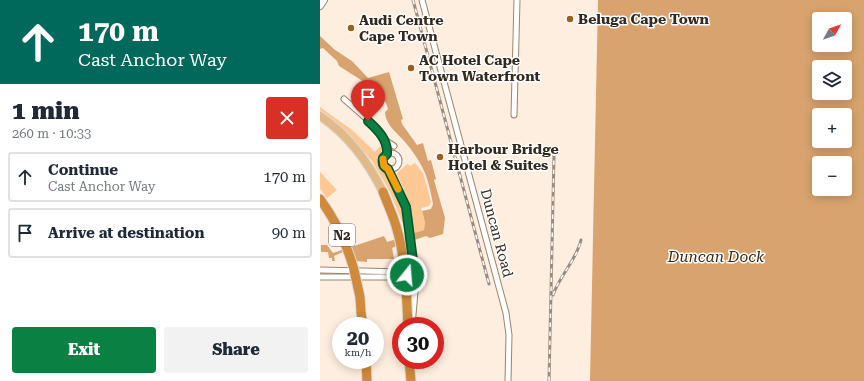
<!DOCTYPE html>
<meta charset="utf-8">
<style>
:root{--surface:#fff;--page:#f2f2f3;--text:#1f2937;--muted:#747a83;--line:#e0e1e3;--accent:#0b8043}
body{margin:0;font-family:"Roboto Serif",serif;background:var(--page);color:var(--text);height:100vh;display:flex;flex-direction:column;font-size:15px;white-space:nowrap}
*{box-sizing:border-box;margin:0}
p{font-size:13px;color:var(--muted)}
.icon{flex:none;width:22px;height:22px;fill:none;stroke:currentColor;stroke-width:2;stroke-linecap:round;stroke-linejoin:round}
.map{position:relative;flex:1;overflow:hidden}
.drawer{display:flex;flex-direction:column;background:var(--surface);width:320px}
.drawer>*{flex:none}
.hud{background:#00695c;color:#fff;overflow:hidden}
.needle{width:26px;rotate:50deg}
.fabs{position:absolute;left:492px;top:12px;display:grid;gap:8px}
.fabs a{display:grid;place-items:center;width:40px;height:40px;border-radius:4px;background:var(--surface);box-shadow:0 2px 10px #0003;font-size:20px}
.speed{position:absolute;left:12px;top:317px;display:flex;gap:8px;font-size:20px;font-weight:700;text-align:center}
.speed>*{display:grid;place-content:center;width:52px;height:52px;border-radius:50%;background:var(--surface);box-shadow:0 2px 10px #0003;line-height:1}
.speed small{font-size:10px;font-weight:400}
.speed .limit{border:6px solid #d22;background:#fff;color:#111}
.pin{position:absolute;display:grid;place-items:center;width:34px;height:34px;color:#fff;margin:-41px -17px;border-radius:50% 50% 50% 0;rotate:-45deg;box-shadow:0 0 4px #0007}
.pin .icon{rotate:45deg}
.me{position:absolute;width:44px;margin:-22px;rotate:17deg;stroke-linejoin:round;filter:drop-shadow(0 0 3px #0008)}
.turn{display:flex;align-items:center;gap:14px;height:84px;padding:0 12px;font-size:18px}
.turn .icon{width:52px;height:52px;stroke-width:2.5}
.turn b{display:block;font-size:28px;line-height:34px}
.round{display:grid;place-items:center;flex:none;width:42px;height:42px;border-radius:4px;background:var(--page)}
.summary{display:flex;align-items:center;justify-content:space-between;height:68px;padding:0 12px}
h1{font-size:24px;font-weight:800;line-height:30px}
.primary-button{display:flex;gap:8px;margin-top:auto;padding:8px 12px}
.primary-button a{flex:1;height:46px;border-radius:4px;background:var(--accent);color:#fff;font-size:16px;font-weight:800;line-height:46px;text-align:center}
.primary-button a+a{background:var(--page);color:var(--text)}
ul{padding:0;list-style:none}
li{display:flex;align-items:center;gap:12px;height:50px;margin:0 8px 6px;padding:0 4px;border:2px solid var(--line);border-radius:4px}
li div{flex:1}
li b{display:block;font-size:15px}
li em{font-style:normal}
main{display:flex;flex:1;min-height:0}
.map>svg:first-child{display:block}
.green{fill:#fdc893}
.water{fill:#d8a36e;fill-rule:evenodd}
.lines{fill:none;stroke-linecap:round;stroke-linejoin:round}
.minor-casing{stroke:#9c846d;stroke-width:7}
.tertiary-casing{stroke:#9c846d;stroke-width:8}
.primary-casing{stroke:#dad8d7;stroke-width:10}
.motorway-casing{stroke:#dad8d7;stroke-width:11}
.minor{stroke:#fff;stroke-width:5}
.tertiary{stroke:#fff;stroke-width:6}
.primary{stroke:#e2b989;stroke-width:8}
.motorway{stroke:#cf8a3b;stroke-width:9}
.rail-casing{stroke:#998c7f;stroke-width:3}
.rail{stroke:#fff;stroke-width:1.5;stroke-dasharray:4.5;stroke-linecap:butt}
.motorway-bridge-casing{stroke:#dad8d7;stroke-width:11;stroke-linecap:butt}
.motorway-bridge{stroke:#cf8a3b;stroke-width:9}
.route-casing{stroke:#07532c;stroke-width:10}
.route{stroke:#0b8043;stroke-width:7}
.slow{stroke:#f59e0b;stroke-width:7}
.poi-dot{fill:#99611d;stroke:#fff;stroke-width:1.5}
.labels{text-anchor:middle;stroke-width:3;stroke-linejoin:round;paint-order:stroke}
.shield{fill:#fff;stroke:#706962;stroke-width:1}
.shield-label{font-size:13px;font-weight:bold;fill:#33291f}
.poi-label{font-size:14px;font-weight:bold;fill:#33291f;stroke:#fff;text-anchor:start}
.street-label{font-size:14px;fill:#33291f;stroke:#fff}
.water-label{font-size:15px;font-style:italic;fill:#3d270f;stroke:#fff}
</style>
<main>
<section class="drawer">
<div class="hud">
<div class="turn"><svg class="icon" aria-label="ahead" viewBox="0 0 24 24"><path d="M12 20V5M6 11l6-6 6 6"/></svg><div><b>170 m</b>Cast Anchor Way</div></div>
</div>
<div class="summary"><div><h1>1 min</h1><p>260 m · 10:33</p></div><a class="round" style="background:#d93025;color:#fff"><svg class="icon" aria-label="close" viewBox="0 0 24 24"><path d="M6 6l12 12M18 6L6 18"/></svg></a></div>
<ul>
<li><svg class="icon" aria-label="ahead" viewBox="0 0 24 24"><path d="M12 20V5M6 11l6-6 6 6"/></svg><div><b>Continue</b><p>Cast Anchor Way</p></div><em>170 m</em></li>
<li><svg class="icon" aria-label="arrive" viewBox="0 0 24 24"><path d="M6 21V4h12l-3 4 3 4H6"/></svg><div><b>Arrive at destination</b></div><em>90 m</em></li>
</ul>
<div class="primary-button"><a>Exit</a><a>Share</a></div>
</section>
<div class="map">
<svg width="544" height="381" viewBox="0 0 544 381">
<rect width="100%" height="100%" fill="#feeedf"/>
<g class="green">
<path d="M0 107 32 130 55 152 60 146C65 154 57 159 61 167 62 169 65 171 67 173 76 185 85 211 86 225L84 227 70 192 52 161 28 133 0 110Z"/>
<polygon points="95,163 103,173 111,202 109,206 101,208 105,222 104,230 93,234 91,211 88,199 77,174 79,171 88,164 90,166"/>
<polygon points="0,172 17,190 7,198 0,189"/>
</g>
<g class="water">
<path d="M278 0H544V381H270ZM499 19H525V45H499ZM499 67H525V93H499ZM499 115H525V141H499ZM499 163H525V189H499Z"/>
<path d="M0 36 15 50 32 61 48 78 69 72 83 119 81 120 82 124 97 145 103 143 108 161 111 160 116 179 114 180 125 218 123 234 110 238 106 236 72 248 74 259H47V262L26 260 23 252 14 256 15 261H12V258H9L8 252H1V245H7L13 253 64 236 67 242 104 230 105 222 102 211 111 209 113 204C111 194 109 183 105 173 101 163 92 150 85 142 77 133 65 124 65 112L68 109 66 103 41 80 19 66 17 61 3 48 0 49Z"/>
</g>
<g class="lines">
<g class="minor-casing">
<g id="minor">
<polyline points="102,0 186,313 189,335 188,381"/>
<path d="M24 99C38 112 68 132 67 154"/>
<polyline points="194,115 197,0"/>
<polyline points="65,140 74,146"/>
<circle cx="71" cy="161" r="8"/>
<polyline points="68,169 86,207 94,268"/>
<circle cx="94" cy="275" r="7"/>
<polyline points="0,270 85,272"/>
<polyline points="0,277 81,277 90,280"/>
<polyline points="92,326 95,292 98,281"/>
</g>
</g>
<g class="tertiary-casing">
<polyline id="tertiary" points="0,6 4,0"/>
</g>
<g class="primary-casing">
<path id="primary" d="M0 116C29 135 48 162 63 192"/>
</g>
<g class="motorway-casing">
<g id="motorway">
<polyline points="63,192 73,217"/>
<path d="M0 199C16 221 27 244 34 270"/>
<polyline points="41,312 43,326"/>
<polyline points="46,360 47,381"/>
<polyline points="89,360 91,381"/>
</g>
</g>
<use href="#minor" class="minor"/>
<use href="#tertiary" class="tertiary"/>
<use href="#primary" class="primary"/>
<use href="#motorway" class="motorway"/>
<g class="rail-casing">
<g id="rail">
<polyline points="93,0 169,284"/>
<path d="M233 295C240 275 256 261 261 240"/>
<polyline points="229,381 234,155"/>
</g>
</g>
<use href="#rail" class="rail"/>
<g class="motorway-bridge-casing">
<g id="motorway-bridge">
<path d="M73 217C86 252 86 290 88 326"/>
<polyline points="34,270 40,297 41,312"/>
</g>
</g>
<use href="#motorway-bridge" class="motorway-bridge"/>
</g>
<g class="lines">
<g class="route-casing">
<path id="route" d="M48 121C58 130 68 140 67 154L63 158C62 163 63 167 68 169L86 207 94 268 89 270 87 275"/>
</g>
<use href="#route" class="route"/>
<polyline class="slow" points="63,159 64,166 68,169 78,189"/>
</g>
<g class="poi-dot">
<circle cx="250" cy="19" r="4"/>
<circle cx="31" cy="28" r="4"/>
<circle cx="91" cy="68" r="4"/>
<circle cx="120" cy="157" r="4"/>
</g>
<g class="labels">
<rect class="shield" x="9" y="224" width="26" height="22" rx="3"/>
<g class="shield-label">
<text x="22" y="240">N2</text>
</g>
<g class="poi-label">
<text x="258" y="24">Beluga Cape Town</text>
<text x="39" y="25">Audi Centre<tspan x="39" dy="16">Cape Town</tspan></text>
<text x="99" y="65">AC Hotel Cape<tspan x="99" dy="16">Town Waterfront</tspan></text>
<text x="128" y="154">Harbour Bridge<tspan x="128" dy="16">Hotel &amp; Suites</tspan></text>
</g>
<g class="street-label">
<text transform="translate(177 233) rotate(75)" y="5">Duncan Road</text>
</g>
<g class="water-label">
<text x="396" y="262">Duncan Dock</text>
</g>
</g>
</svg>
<div class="fabs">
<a><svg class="needle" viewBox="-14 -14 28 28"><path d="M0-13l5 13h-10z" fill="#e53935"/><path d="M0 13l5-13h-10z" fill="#747a83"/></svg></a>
<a><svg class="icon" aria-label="layers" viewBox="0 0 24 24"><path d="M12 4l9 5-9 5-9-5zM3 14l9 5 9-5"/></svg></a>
<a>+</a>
<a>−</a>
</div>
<div class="speed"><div>20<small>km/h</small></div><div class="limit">30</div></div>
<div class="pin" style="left:48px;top:121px;background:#d93025"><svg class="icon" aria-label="arrive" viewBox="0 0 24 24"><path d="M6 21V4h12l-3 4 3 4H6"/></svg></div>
<svg class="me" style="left:87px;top:275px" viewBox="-20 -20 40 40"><circle r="17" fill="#0b8043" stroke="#fff" stroke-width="3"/><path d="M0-11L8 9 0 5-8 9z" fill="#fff"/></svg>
</div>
</main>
